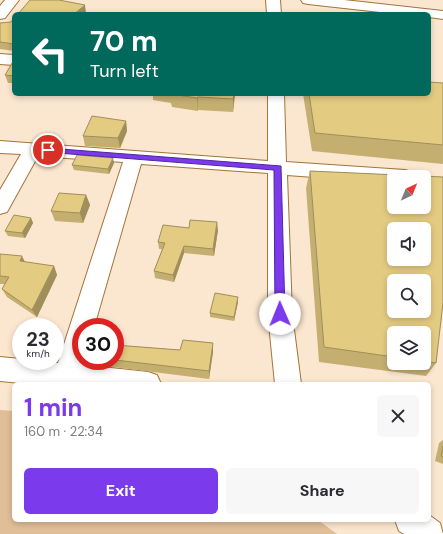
<!DOCTYPE html>
<meta charset="utf-8">
<style>
:root{--surface:#fff;--page:#f7f7f7;--text:#2b2b33;--muted:#7c7c81;--accent:#7c3aed}
body{margin:0;font-family:"DM Sans",sans-serif;background:var(--page);color:var(--text);height:100vh;display:flex;flex-direction:column;font-size:15px;white-space:nowrap}
*{box-sizing:border-box;margin:0}
p{font-size:13px;color:var(--muted)}
.icon{flex:none;width:22px;height:22px;fill:none;stroke:currentColor;stroke-width:2;stroke-linecap:round;stroke-linejoin:round}
.map{position:relative;flex:1;overflow:hidden}
.panel{position:absolute;left:12px;top:382px;width:419px;height:140px;display:flex;flex-direction:column;background:var(--surface);border-radius:6px;box-shadow:0 2px 6px #0003}
.panel>*{flex:none}
.top-card{position:absolute;left:12px;top:12px;width:419px;height:84px;border-radius:6px;box-shadow:0 2px 6px #0003;background:#00695c;color:#fff;overflow:hidden}
.needle{width:26px;rotate:43deg}
.tools{position:absolute;left:387px;top:170px;display:grid;gap:8px}
.tools a{display:grid;place-items:center;width:44px;height:44px;border-radius:6px;background:var(--surface);box-shadow:0 2px 6px #0003;font-size:20px}
.speed{position:absolute;left:12px;top:318px;display:flex;gap:8px;font-size:20px;font-weight:700;text-align:center}
.speed>*{display:grid;place-content:center;width:52px;height:52px;border-radius:50%;background:var(--surface);box-shadow:0 2px 6px #0003;line-height:1}
.speed small{font-size:10px;font-weight:400}
.speed .limit{border:6px solid #d22;background:#fff;color:#111}
.pin{position:absolute;display:grid;place-items:center;width:34px;height:34px;color:#fff;margin:-17px;border:2px solid #fff;border-radius:50%;box-shadow:0 1px 4px #0007}
.me{position:absolute;width:44px;margin:-22px;rotate:359deg;stroke-linejoin:round;filter:drop-shadow(0 0 3px #0008)}
.turn{display:flex;align-items:center;gap:14px;height:84px;padding:0 12px;font-size:18px}
.turn .icon{width:52px;height:52px;stroke-width:2.5}
.turn b{display:block;font-size:28px;line-height:34px}
.round{display:grid;place-items:center;flex:none;width:42px;height:42px;border-radius:6px;background:var(--page)}
.overview{display:flex;align-items:center;justify-content:space-between;height:68px;padding:0 12px}
h1{font-size:24px;font-weight:700;line-height:30px;color:var(--accent)}
.button{display:flex;gap:8px;margin-top:auto;padding:8px 12px}
.button a{flex:1;height:46px;border-radius:6px;background:var(--accent);color:#fff;font-size:16px;font-weight:700;line-height:46px;text-align:center}
.button a+a{background:var(--page);color:var(--text)}
.map>svg:first-child{display:block}
.green{fill:#e0be98}
.lines{fill:none;stroke-linecap:round;stroke-linejoin:round}
.minor-casing{stroke:#a37439;stroke-width:2}
.minor{fill:#fff;fill-rule:evenodd}
.wall{fill:#c4af70;fill-rule:evenodd}
.shaded-wall{fill:#a08e5b}
.building{fill:#e4cb82;stroke:#a08e5b;fill-rule:evenodd}
.route{fill:#7c3aed;stroke:#51269a}
</style>
<div class="map">
<svg width="443" height="534" viewBox="0 0 443 534">
<rect width="100%" height="100%" fill="#fbe6cf"/>
<polygon class="green" points="0,410 14,411 14,520 318,520 337,534 0,534"/>
<g class="lines">
<g class="minor-casing">
<g id="minor">
<polygon points="5,0 19,0 5,18 0,19 0,6"/>
<polygon points="266,0 280,0 281,14 267,14"/>
<polygon points="301,0 344,0 443,11 443,19 429,17 429,14 398,14 308,4 303,3"/>
<polygon points="0,54 14,55 14,65 0,64"/>
<polygon points="268,94 284,94 286,162 405,170 412,172 414,177 394,177 394,183 287,175 292,314 301,384 275,384 268,314 268,173 141,164 94,327 81,327 81,361 84,361 83,365 148,372 157,375 161,384 31,384 0,381 0,357 21,359 21,361 58,363 123,162 38,156 7,212 0,214 0,190 21,154 0,153 0,141 268,161"/>
<polygon points="429,515 440,523 443,534 404,534 399,531 395,520 429,520"/>
</g>
</g>
<use href="#minor" class="minor"/>
</g>
<g class="wall">
<polygon points="14,18 14,51 0,49 0,23 11,22"/>
<polygon points="14,60 14,83 8,83 5,75"/>
<polygon points="443,83 443,164 312,151 303,94 429,94"/>
<polygon points="153,94 235,94 233,112 198,110 198,111 172,107 171,103 153,100"/>
<polygon points="126,121 127,131 120,148 85,146 83,136"/>
<polygon points="114,163 109,174 74,170 72,165"/>
<path d="M310 171 443 177V303L436 363 426 376 319 362 306 188ZM394 177H424V207H394ZM394 229H424V259H394ZM394 281H424V311H394ZM394 333H424V363H394Z"/>
<polygon points="86,195 90,205 83,223 55,221 51,211"/>
<polygon points="31,218 33,223 25,238 8,236 5,231"/>
<polygon points="189,228 218,230 214,256 184,253 174,282 155,278 154,271 162,249 159,249 158,242"/>
<polygon points="0,254 25,262 54,266 57,275 37,317 7,297 2,289 5,284 0,284"/>
<polygon points="238,297 238,302 234,321 210,317 210,313"/>
<polygon points="213,343 213,352 209,379 97,365 95,361 115,361 115,345 180,350"/>
<polygon points="443,440 443,464 435,461 439,443"/>
</g>
<g class="shaded-wall">
<polygon points="85,5 86,13 85,14 74,14"/>
<polygon points="234,94 235,94 233,112 233,99"/>
<polygon points="198,97 198,111 197,98"/>
<polygon points="126,121 127,131 120,148 118,138"/>
<polygon points="113,158 114,163 109,174 108,169"/>
<polygon points="86,195 90,205 83,223 80,213"/>
<polygon points="31,218 33,223 25,238 22,233"/>
<polygon points="217,222 218,230 214,256 213,249"/>
<polygon points="184,246 184,253 174,282 173,275"/>
<polygon points="22,256 26,264 20,261"/>
<polygon points="54,266 57,275 37,317 32,310"/>
<polygon points="238,297 238,302 234,321 234,317"/>
<polygon points="213,343 213,352 209,379 209,371"/>
</g>
<g class="building">
<polygon points="30,0 59,0 85,5 74,14 18,14"/>
<polygon points="14,18 14,44 0,42 0,23 11,22"/>
<polygon points="14,60 14,76 5,75"/>
<polygon points="429,82 443,83 443,145 315,133 309,94 429,94"/>
<polygon points="171,94 234,94 233,99 198,97 197,98"/>
<polygon points="92,116 126,121 118,138 83,136"/>
<polygon points="77,155 113,158 108,169 72,165"/>
<path d="M310 171 443 177V303L436 363 424 361V333H394V357L324 347ZM394 177H424V207H394ZM394 229H424V259H394ZM394 281H424V311H394Z"/>
<polygon points="59,193 86,195 80,213 51,211"/>
<polygon points="14,215 31,218 22,233 5,231"/>
<polygon points="190,220 217,222 213,249 184,246 173,275 154,271 165,243 158,242 163,225 189,228"/>
<polygon points="0,254 22,256 20,261 54,266 32,310 2,289 9,277 0,276"/>
<polygon points="215,293 238,297 234,317 210,313"/>
<polygon points="183,340 213,343 209,371 115,360 115,345 180,350"/>
<polygon points="443,446 443,457 441,456"/>
</g>
<polygon class="route" points="48,148 281,166 285,314 283,317 280,318 276,317 275,314 274,170 45,152 44,150"/>
</svg>
<div class="tools">
<a><svg class="needle" viewBox="-14 -14 28 28"><path d="M0-13l5 13h-10z" fill="#e53935"/><path d="M0 13l5-13h-10z" fill="#7c7c81"/></svg></a>
<a><svg class="icon" aria-label="sound" viewBox="0 0 24 24"><path d="M4 9h4l5-4v14l-5-4H4zM17 9q2 3 0 6"/></svg></a>
<a><svg class="icon" aria-label="search" viewBox="0 0 24 24"><circle cx="10" cy="10" r="6"/><path d="M15 15l6 6"/></svg></a>
<a><svg class="icon" aria-label="layers" viewBox="0 0 24 24"><path d="M12 4l9 5-9 5-9-5zM3 14l9 5 9-5"/></svg></a>
</div>
<div class="speed"><div>23<small>km/h</small></div><div class="limit">30</div></div>
<div class="pin" style="left:48px;top:150px;background:#d93025"><svg class="icon" aria-label="arrive" viewBox="0 0 24 24"><path d="M6 21V4h12l-3 4 3 4H6"/></svg></div>
<svg class="me" style="left:280px;top:314px" viewBox="-20 -20 40 40"><circle r="19" fill="#fff"/><path d="M0-13L10 11 0 6-10 11z" fill="#7c3aed"/></svg>
<div class="top-card">
<div class="turn"><svg class="icon" aria-label="left" viewBox="0 0 24 24"><path d="M17 20v-9H6M10 6l-5 5 5 5"/></svg><div><b>70 m</b>Turn left</div></div>
</div>
<section class="panel">
<div class="overview"><div><h1>1 min</h1><p>160 m · 22:34</p></div><a class="round"><svg class="icon" aria-label="close" viewBox="0 0 24 24"><path d="M6 6l12 12M18 6L6 18"/></svg></a></div>
<div class="button"><a>Exit</a><a>Share</a></div>
</section>
</div>
